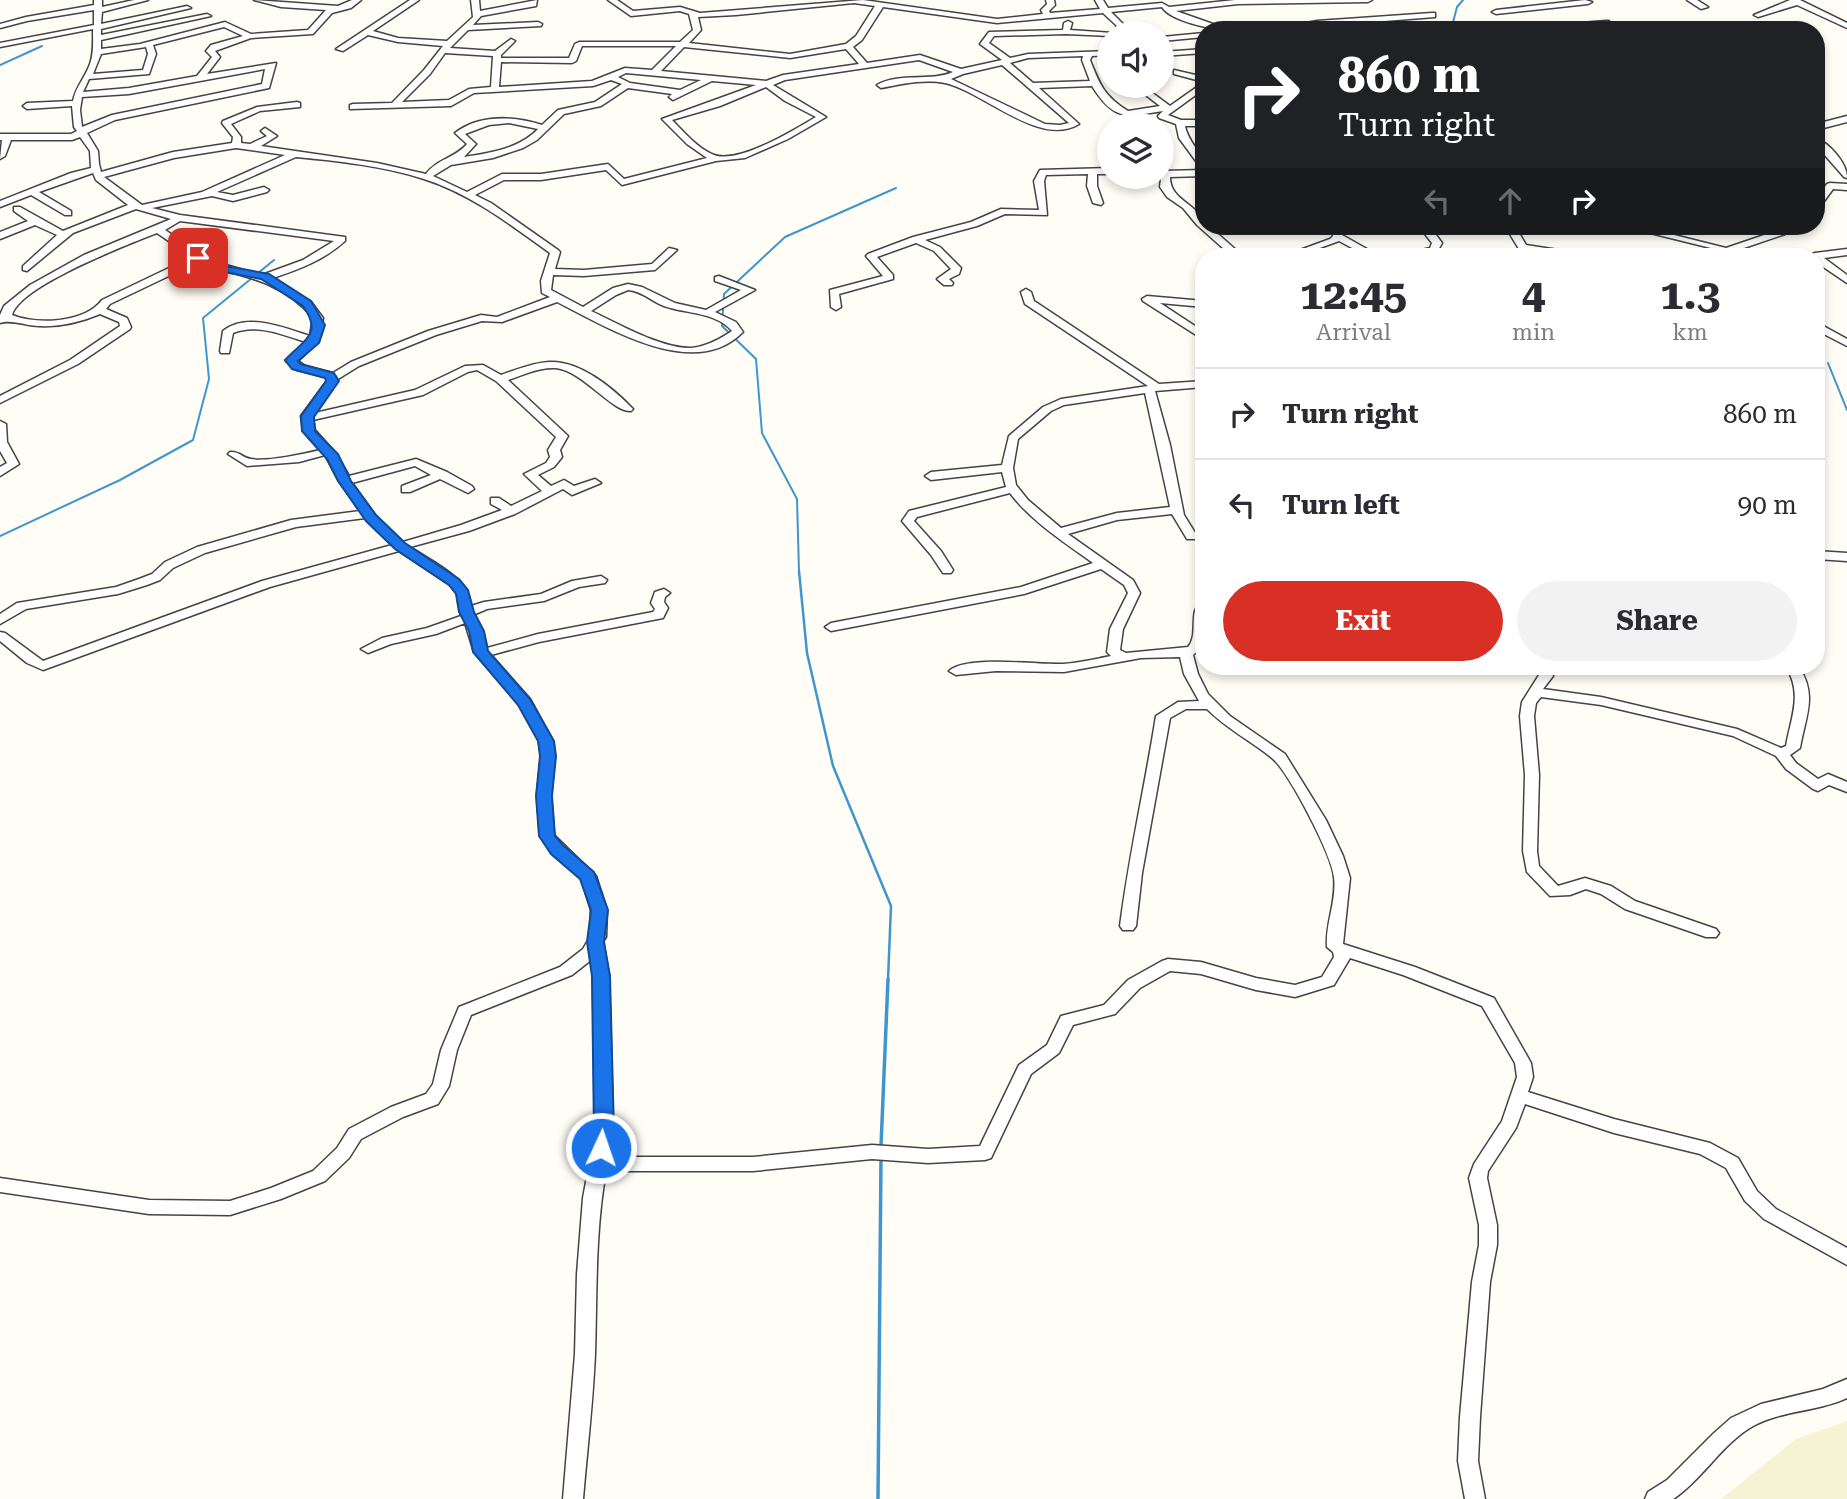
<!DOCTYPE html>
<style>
:root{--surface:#fff;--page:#f2f2f3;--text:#2b2b33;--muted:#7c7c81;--line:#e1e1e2;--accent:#d93025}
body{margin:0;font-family:"Roboto Serif",serif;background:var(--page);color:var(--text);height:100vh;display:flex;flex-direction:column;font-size:26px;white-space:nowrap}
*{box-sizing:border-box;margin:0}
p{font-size:23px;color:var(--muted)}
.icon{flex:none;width:38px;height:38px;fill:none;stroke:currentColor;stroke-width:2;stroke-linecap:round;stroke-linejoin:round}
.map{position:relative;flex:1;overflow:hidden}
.details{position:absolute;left:1195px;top:248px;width:630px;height:427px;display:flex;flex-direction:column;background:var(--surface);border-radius:28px;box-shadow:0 4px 10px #0003}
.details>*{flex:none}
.banner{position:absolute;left:1195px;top:21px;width:630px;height:214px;border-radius:28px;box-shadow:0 4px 10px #0003;background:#202124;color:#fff;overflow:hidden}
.buttons{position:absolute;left:1097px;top:21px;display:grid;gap:14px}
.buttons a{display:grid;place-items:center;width:77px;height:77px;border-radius:50%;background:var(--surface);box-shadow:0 4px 10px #0003;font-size:35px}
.pin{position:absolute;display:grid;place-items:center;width:60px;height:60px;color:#fff;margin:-30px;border-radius:14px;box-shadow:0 4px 10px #0006}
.me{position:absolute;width:77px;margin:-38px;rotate:3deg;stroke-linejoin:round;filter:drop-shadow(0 0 5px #0008)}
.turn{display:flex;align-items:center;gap:24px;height:147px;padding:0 28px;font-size:32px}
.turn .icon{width:91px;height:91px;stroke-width:2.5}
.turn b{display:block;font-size:49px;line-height:60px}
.lanes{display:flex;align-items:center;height:66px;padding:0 28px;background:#0003;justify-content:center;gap:35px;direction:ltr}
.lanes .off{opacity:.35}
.eta{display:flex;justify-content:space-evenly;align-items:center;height:119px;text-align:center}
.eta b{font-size:42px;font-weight:700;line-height:49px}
.action{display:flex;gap:14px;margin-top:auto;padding:14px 28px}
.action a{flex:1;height:80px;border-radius:42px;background:var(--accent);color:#fff;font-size:28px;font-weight:700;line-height:80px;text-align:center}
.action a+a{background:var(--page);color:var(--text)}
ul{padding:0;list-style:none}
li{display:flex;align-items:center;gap:21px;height:91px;padding:0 28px;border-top:2px solid var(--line)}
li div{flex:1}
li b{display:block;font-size:26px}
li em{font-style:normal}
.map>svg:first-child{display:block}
.farmland{fill:#f6f3d4}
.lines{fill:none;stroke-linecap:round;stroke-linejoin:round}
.stream-far2{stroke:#3f96cf;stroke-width:2}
.stream-far1{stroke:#3f96cf;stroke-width:2.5}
.stream{stroke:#3f96cf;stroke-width:3.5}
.minor-casing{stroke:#444;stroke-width:3}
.minor{fill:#fff;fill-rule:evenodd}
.route{fill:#1a73e8;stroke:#114b97;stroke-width:2}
</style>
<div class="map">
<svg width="1847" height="1499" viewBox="0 0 1847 1499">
<rect width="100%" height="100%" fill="#fffdf5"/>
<polygon class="farmland" points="1847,1421 1847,1499 1721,1499 1796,1439"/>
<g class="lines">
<g class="stream-far2">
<polyline points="1451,30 1457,7 1463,0"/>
<polyline points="0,65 42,46"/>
<polyline points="1828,363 1847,410"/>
<polyline points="0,536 120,480 193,440 209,379 203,318 274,260"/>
<polyline points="799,572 797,499 762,433 756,359 722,326 724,294 785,237 896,188"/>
</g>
<polyline class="stream-far1" points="799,571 807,653 833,766 891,906 888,980"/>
<g class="stream">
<polyline points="881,1146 888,979"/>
<polyline points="878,1499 881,1157"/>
</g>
<g class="minor-casing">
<g id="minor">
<path d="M94 0H102V7L134 0H148L102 12 101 24 187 6 191 8 101 29V35L207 14 211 16 101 40V49L140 44 225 22 251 34 308 30 326 10 281 7 254 0 338 6 352 0H361L351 8 332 13 313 34 251 38 215 51 220 57 207 74 276 63 269 88 115 120 87 133 98 151 99 164 101 172 173 152 232 143 233 137 222 123 223 121 257 107 297 102 300 103V107L260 111 231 124 241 137V143L250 144 267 136 261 131 265 128 277 136 261 146 377 163 426 174C437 159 455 158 467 144L455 133C479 114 514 116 542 125L558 110 595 102 622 84 611 80 593 86 474 93 451 106 350 109V105L353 104 392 103 424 70 443 46 398 42 368 35 343 51 336 49 410 0H419L373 31 398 38 447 41 473 17 471 0H479L480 11 537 0 536 6 481 16 473 25 538 22 542 24 541 26 468 30 450 48 495 51 511 39 515 41 501 55V58H569L575 44 579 42H680L693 30 689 14 680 11 631 16 608 0H617L633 11 680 7 700 13 863 0 997 19 1043 14 1041 10 1047 4 1046 0H1054L1055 5 1049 11 1050 13 1100 9 1095 0H1103L1108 8 1162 3 1169 7 1235 0H1372L1368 2 1238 4 1176 11 1230 30C1213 30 1170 21 1162 7L1111 12 1125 26 1121 33H1110V36L1066 34 994 36 989 43 1010 58 1028 54 1110 51V55L1092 56 1090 60C1100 85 1104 96 1128 111L1160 106 1134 86H1143L1170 106 1204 82 1174 74V70L1204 77V89L1168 115 1181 120H1204V126H1185C1189 145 1204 152 1204 169L1201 168 1179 138 1176 124 1159 118 1158 116 1163 111C1125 117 1114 121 1092 86L1039 88 1079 124C1040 148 984 92 945 83 923 79 903 84 881 88L877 85C900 72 930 82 953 72L919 60 785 80 773 85 826 117 788 139 745 158 716 161 622 185 606 170 541 180H504L475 195 491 203 558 250 560 252 555 269 584 270 652 264 669 248 677 250 655 270 584 276 553 275 551 290 583 307 613 288 628 284 642 287 675 303 706 310 741 290 715 281V277L719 276 755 290 715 312 736 322 743 332C694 382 607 327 557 302L502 322 482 321 436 335 359 366 338 379 315 413 415 390 465 366 483 365 501 375C516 370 532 363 549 362 579 360 613 388 633 409L631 411C613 413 583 371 556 368 539 367 523 375 508 380L568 436 560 450 562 457 554 467 538 475 551 486 564 480 574 486 595 479 601 483 572 495 563 489 515 514 469 531 410 547C434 563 467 576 471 606L484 602 541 594 572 581 601 576 607 580 605 583 579 587 544 601 487 609 473 615 483 631 487 648 538 634 653 612 655 609 651 603 655 592 664 589 670 593 665 597 664 602 668 608 663 618 539 642 491 655 530 699 553 741 555 756 551 796 554 835 596 876 607 910 606 937 603 941 609 976 613 1133 608 1157H753L872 1145 928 1149 980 1146 1019 1065 1047 1045 1061 1016 1104 1005 1128 980 1162 961 1168 959 1201 962 1256 978 1295 985 1322 977 1334 957 1333 952 1327 947C1325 924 1337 901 1334 877 1332 855 1289 772 1272 758 1251 741 1227 729 1207 709H1186L1170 718 1142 873 1136 926 1133 930H1123L1120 926C1129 855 1145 786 1156 716L1178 702 1199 701 1184 674 1180 657 1141 658 1064 672 996 671 956 675 949 671C967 655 1037 665 1063 664 1079 663 1095 659 1111 656L1107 652 1110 629 1128 593 1124 585 1101 569 1024 594 831 631 825 627 831 623 1021 587 1093 563C1064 542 1032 522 1010 493L917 517 914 521 941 551 953 570 951 573H943L931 555 902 521 909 511 1006 487 1002 472 931 480 925 476 931 472 1002 465 1009 436 1043 407 1061 399 1148 386 1025 304 1021 292 1026 289 1031 292 1034 301 1159 384 1204 381V387L1155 391 1170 445 1184 515 1197 536 1195 539H1187L1172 514 1117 520 1068 534 1133 580 1140 593 1123 629 1120 650 1126 653 1188 647C1200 634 1186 608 1204 601V644L1193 655 1198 674 1208 694 1230 716 1285 754 1326 820 1343 856 1350 878 1343 944 1415 967 1494 998 1531 1063 1533 1077 1528 1092 1614 1119 1710 1143 1738 1158 1757 1191 1776 1209 1847 1248V1265L1764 1219 1745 1201 1726 1168 1700 1154 1614 1133 1525 1104 1516 1128 1488 1171 1487 1178 1497 1225V1245L1490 1282 1480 1417 1478 1461 1485 1499H1465L1458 1461 1460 1417 1472 1282 1479 1245V1225L1469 1178 1474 1164 1502 1121 1517 1077 1515 1063 1482 1006 1403 975 1350 958 1334 985 1295 997 1256 990 1201 974 1170 971 1140 988 1115 1014 1073 1025 1059 1053 1031 1074 991 1158 985 1160 928 1163 872 1159 753 1171H606C595 1232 597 1292 595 1354 593 1402 587 1451 583 1499H563L575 1354 577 1274 583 1198 595 1133 593 976 591 960 572 975 471 1015 457 1050 449 1086 438 1104 403 1117 361 1139 349 1158 325 1181 281 1199 230 1215 149 1214 0 1192V1178L149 1200 230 1201 271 1188 313 1171 337 1148 349 1129 391 1107 426 1094 433 1084 441 1050 459 1007 560 967 583 949 590 937 591 910 581 878 552 853 540 836 537 796 541 756 539 741 519 704 474 652 465 623 436 634 391 644 368 653 361 649 382 638 427 628 461 616 457 593 450 585 399 551 270 587 43 670 27 663 0 641V632L5 633 43 661 262 581 392 545 365 518 296 527 205 553 173 568 160 580 147 585 118 594 26 609 0 624V614L17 603 116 587 139 579 152 574 165 562 197 547 291 520 360 511 339 481 325 455 299 462 247 466 228 454 230 452C240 451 242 458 251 459 267 462 304 454 320 450L303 431 301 416 327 381 326 377 297 370 286 361 306 342C283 335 257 323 233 333L229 353H221L220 351 223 331C247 312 284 328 310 336L313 318C285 283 245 276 203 265L198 262 110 304 106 309 127 318 131 327 130 329 78 364 0 403V396L70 360 120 326 119 322 100 314C81 322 59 327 39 326 26 326 11 319 0 323V315L4 306 30 285 84 255 171 219 136 209 73 233 27 271 23 270V266L57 235 35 225 0 239V232L28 221 14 211V207H20L63 231 128 205 96 180 93 173 39 192 71 211V215H65L31 195 0 207V201L71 173 91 168 90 151 80 137 72 140H11L5 156 0 159 2 140H0V134H71L77 131 74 127 72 106 27 109 23 106 27 103 73 101C76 86 85 78 90 64 94 53 93 41 93 29L0 47V43L94 25V10L27 21 0 28V24L26 17 94 5ZM854 3 875 6 856 36 846 44 790 54 689 43 701 30 698 17 736 15ZM883 7 997 23 1103 13 1117 26 1113 33 1070 30 1072 23 1068 21 1064 23 1063 30 989 32 980 44 1002 60 961 69 920 55 867 63 853 47 862 40ZM224 27 243 36 211 45 206 51 212 57 197 76 129 88 83 92 89 79 149 74 156 54 153 45ZM582 46H676L652 70 625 68 592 81 499 87 501 62 572 63 576 61ZM146 47 148 54 143 70 93 74 101 54ZM684 47 790 58 846 49 859 64 783 75 766 81 661 71ZM445 53 493 56 491 87 469 89 449 100 402 102 430 74ZM1083 56 1082 60 1090 81 1033 83 1010 63 1028 58ZM1002 65 1069 123 1060 125 1045 124 951 79 963 74ZM265 69 262 84 112 115 82 127 80 110 82 97 129 94ZM626 73 701 80 680 90 630 83 618 77ZM712 81 756 85 662 119 687 144 707 158 624 179 608 164 541 174H502L467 192 433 176 451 165 493 158 523 148 537 140 564 114 601 106 628 88 672 94 669 97 673 100ZM766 87 785 101 816 117C794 130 739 164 714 155 698 149 684 132 672 120L720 106ZM509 123 538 129C519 149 490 153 464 157L476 144 465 134 489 125ZM236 148 285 155 202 192 142 205 104 177 174 158ZM296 157C338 161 384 166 424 179 471 194 511 225 550 253L541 281 542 293 550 297 497 317 481 315 428 331 351 362 333 373 305 366 298 361 319 341 323 318 311 302 273 278C300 269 324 260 345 241V237L180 215 152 208 212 196 233 201 267 192 269 190 264 187 233 195 217 192ZM180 221 334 241 303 260 262 275 211 261 165 230ZM157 233 192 257 102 300C85 323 37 325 12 315 19 286 129 244 157 233ZM628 290C642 291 651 301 664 306 687 314 716 312 732 331 720 339 705 347 691 348 662 349 617 323 591 311L616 295ZM477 370 496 381 556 437 548 450 550 457 546 463 524 474 542 491 511 506 499 498H491V504L502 510 461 525 403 542 375 515 352 483 415 466 431 475 402 486V492H410L440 479 468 493 474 489 472 486 447 472 416 459 349 476 337 455 315 430 313 420 423 395 468 372ZM1145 393 1170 507 1117 513 1061 528 1028 500 1016 485 1013 468 1018 439 1051 411 1064 405Z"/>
<polygon points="1585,0 1592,2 1588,4 1496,14 1492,12 1496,10"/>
<polygon points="1687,0 1697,0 1708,7 1701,9"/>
<polygon points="1790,0 1800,0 1847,23 1847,28 1797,5 1758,17 1754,15"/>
<polygon points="1432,13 1435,13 1435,17 1269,30 1317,21"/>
<polygon points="1606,21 1609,21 1609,25 1551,30 1526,29 1530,27"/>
<polygon points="1204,33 1204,37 1162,41 1162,37"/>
<polygon points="1204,49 1204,53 1162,56 1162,52"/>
<polygon points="1847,116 1847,122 1816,130 1816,124"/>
<path d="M1816 138C1830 144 1847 163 1847 178L1844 177 1816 145Z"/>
<polygon points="1110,168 1110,174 1097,174 1097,186 1103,203 1101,205 1093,203 1087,186 1088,174 1046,175 1044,181 1047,215 1005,214 977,226 925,240 940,247 961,268 959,274 949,279 953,283 952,285 944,285 937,279 951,269 934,251 916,243 877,257 893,275 893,279 839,294 841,307 836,310 831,307 830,290 883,276 866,256 868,254 913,237 971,222 1001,209 1039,210 1034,181 1040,170"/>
<path d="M1204 170V176L1170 177C1170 202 1199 202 1204 226H1209L1244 257H1233L1197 225 1183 208 1167 197 1160 187 1162 171Z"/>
<polygon points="1830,183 1847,184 1847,190 1833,189 1819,208 1816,209 1816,199 1827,184"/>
<polygon points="1348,226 1358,227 1342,235 1381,257 1369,257 1339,241 1295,257 1281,257 1330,239 1333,236 1333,232"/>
<polygon points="1436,226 1447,226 1436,235 1442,243 1437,252 1416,257 1399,257 1401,255 1430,248 1432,243 1425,234"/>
<polygon points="1505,226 1515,226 1526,245 1584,254 1589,257 1567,257 1519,249"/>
<polygon points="1622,226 1638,226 1726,248 1779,230 1785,226 1796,226 1785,234 1732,252 1739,257 1728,257 1715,249"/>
<polygon points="1847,249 1847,255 1824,258 1847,275 1847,283 1816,262 1816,257 1805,257 1815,253"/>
<polygon points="1147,296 1204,301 1204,307 1160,303 1204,332 1204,340 1143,301 1142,299"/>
<polygon points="1816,322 1847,339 1847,346 1816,330"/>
<polygon points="0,421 6,424 7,442 19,464 0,476 0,467 7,463 0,451"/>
<polygon points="1816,551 1847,553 1847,561 1816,559"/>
<path d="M1539 667H1552L1553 676 1543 689 1601 697 1737 729 1781 748 1786 746C1791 717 1803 694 1786 667H1799C1818 696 1805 717 1800 748L1790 755 1796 763 1818 779 1828 774 1847 782V792L1829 785 1818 791 1813 789 1786 769 1776 756 1733 736 1601 705 1541 697 1536 703 1534 716 1539 775 1537 851 1539 866 1558 886 1585 878 1611 886 1635 901 1716 929 1719 933 1716 937H1706L1625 909 1601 894 1586 889 1570 895 1550 896 1527 872 1523 851 1525 775 1520 716 1522 702 1539 675Z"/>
<path d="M1847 1379V1398C1817 1412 1782 1410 1753 1426 1722 1444 1705 1476 1676 1497L1673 1499H1645L1648 1492 1667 1480 1713 1434 1731 1418 1761 1404 1823 1389Z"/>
</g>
</g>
<use href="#minor" class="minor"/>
</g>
<path class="route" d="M198 255 226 266 269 274 311 301 325 325 319 343 298 361 301 364 334 373 339 381 314 417 315 431 338 454 351 481 376 515 405 543 459 579 468 590 474 612 484 631 488 651 530 699 554 741 556 756 552 796 555 836 563 845 594 872 608 910 604 942 610 976 614 1133 608 1154 601 1156 594 1154 592 1148 594 1133 592 976 587 942 591 910 580 879 551 854 539 836 536 796 540 756 538 741 518 705 473 652 469 631 459 612 456 594 449 585 395 549 366 521 338 481 327 459 302 431 301 416 326 381 325 378 292 369 285 360C302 341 324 335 303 306L261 279 219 271 194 260V256Z"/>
</svg>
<div class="buttons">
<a><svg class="icon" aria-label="sound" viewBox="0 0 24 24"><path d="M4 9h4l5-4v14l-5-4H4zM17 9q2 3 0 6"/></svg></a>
<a><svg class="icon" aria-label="layers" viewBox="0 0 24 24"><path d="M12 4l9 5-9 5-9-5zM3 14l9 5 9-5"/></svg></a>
</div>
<div class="pin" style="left:198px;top:258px;background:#d93025"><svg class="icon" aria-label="arrive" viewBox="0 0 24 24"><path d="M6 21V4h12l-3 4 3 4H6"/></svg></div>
<svg class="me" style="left:601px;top:1148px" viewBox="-20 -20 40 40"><circle r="17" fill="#1a73e8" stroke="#fff" stroke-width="3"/><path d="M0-11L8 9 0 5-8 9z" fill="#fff"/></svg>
<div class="banner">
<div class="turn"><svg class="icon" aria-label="right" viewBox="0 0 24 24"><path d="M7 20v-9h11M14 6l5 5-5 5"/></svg><div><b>860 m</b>Turn right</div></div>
<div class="lanes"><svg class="icon off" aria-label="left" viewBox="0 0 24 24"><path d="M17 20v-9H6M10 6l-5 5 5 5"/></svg><svg class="icon off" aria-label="ahead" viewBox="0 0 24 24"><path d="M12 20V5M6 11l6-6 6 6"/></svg><svg class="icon" aria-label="right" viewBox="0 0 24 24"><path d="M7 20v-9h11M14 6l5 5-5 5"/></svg></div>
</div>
<section class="details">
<div class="eta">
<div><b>12:45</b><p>Arrival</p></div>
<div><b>4</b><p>min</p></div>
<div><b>1.3</b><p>km</p></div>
</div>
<ul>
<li><svg class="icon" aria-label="right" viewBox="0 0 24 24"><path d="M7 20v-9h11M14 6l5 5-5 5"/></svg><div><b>Turn right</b></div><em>860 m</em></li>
<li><svg class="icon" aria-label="left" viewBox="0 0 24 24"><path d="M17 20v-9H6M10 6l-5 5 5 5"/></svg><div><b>Turn left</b></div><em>90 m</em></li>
</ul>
<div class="action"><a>Exit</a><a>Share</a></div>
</section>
</div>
